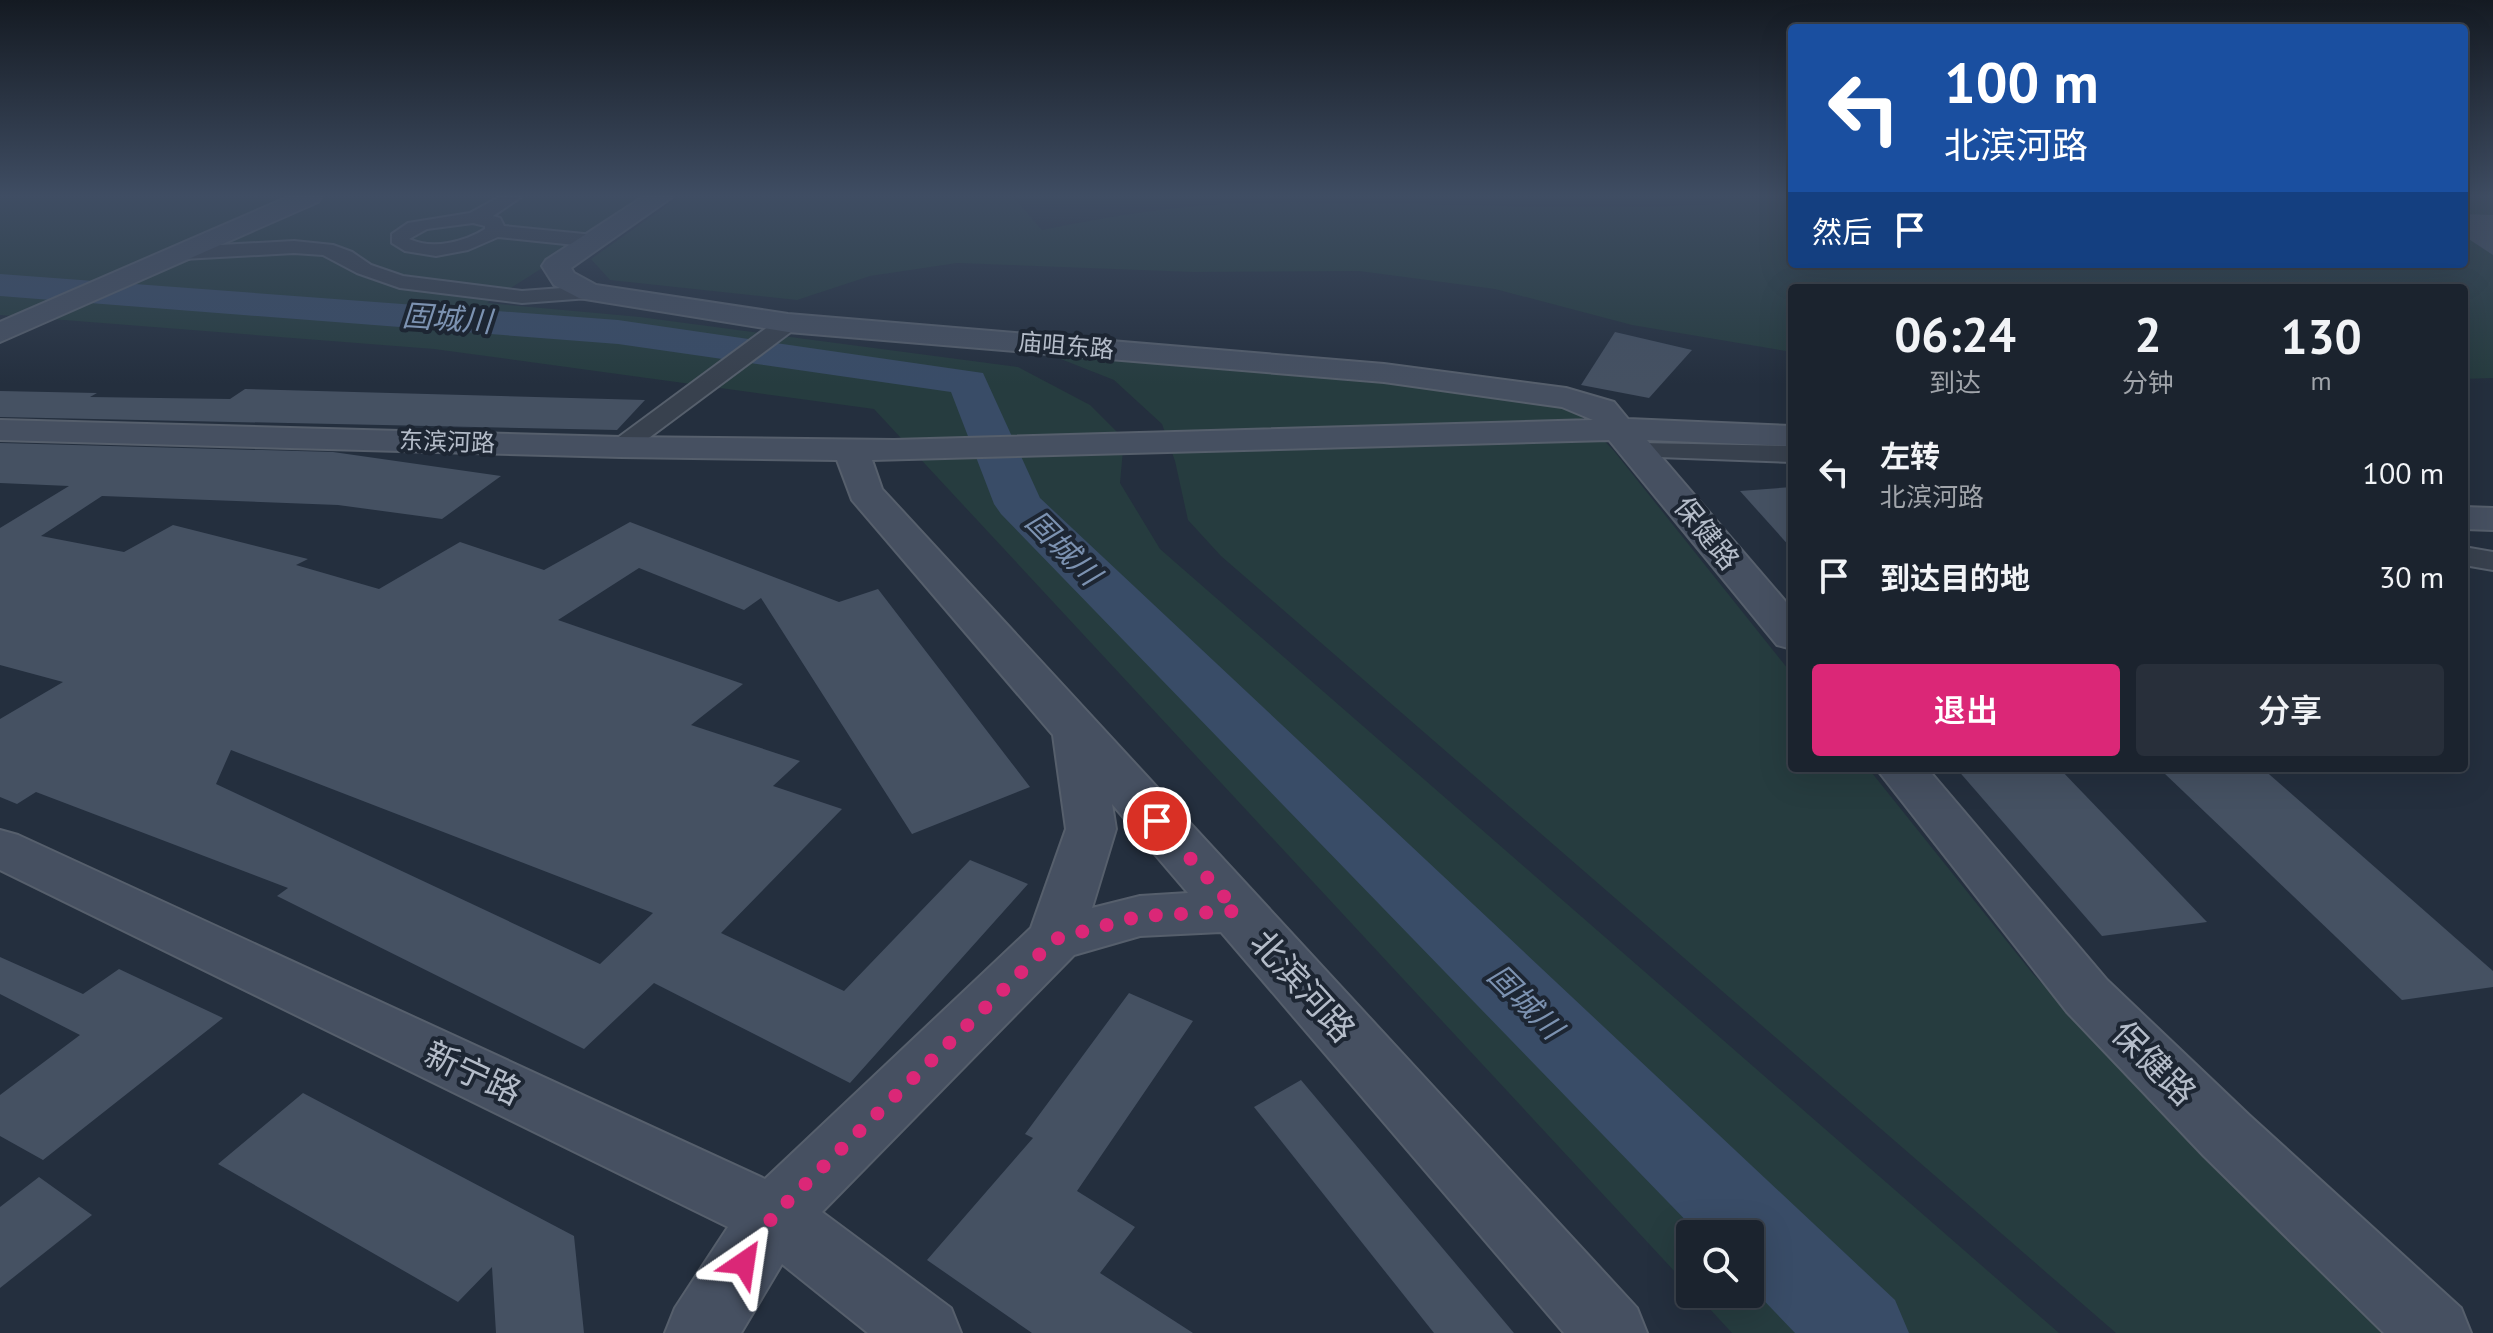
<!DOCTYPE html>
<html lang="zh">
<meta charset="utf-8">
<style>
:root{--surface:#1b232e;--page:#282f3a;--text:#f1f3f6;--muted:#a0a4aa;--line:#39404a;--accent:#db2777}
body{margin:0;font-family:"PT Sans","Noto Sans SC",sans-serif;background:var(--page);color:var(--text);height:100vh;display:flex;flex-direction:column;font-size:30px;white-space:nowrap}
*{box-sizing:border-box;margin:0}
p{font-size:26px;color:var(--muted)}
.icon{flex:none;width:44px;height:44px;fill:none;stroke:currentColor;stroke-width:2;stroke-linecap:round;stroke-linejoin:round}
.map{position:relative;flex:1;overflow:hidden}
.sheet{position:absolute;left:1788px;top:284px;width:680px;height:488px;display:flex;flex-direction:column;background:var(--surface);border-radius:8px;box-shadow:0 8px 32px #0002,0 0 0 2px var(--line)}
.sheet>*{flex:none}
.guide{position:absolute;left:1788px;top:24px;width:680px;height:244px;border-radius:8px;box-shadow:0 8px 32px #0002,0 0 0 2px var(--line);background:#1a4fa0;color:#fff;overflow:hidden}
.controls{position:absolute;left:1676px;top:1220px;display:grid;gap:16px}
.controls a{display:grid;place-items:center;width:88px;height:88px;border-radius:8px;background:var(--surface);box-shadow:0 8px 32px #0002,0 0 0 2px var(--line);font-size:40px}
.pin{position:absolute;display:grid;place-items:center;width:68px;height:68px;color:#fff;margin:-34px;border:4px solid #fff;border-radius:50%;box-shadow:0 2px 8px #0007}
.me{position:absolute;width:88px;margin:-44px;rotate:32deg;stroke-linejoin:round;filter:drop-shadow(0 0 6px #0008)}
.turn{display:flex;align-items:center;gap:28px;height:168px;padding:0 24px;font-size:36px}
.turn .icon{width:104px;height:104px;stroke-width:2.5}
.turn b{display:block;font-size:56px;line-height:68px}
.then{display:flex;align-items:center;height:76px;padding:0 24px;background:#0003;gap:16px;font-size:30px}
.eta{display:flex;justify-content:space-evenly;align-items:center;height:136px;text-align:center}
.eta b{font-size:48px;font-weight:600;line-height:56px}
.cta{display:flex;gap:16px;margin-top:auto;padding:16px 24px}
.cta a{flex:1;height:92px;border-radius:8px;background:var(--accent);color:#fff;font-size:32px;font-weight:600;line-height:92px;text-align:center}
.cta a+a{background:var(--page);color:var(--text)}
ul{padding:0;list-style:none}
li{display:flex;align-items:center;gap:24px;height:104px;padding:0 24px}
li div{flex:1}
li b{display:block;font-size:30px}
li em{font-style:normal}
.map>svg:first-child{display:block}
.green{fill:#263c3f}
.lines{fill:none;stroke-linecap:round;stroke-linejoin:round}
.river{fill:#394c67;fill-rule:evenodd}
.building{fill:#455162;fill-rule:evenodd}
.street-casing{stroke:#565f6c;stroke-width:4}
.secondary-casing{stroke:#565f6c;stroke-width:4}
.street{fill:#38414e;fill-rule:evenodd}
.secondary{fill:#465061;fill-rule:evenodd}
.route{stroke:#db2777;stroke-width:14;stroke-dasharray:0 25.2}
.labels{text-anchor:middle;stroke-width:8;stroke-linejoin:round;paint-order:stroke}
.far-street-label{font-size:24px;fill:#b4bcc9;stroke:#1d2633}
.street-label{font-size:28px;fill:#b4bcc9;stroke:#1d2633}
.water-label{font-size:30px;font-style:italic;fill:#7c92b1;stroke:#1d2633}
.near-street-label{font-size:34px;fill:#b4bcc9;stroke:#1d2633}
</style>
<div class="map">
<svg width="2493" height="1333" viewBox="0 0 2493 1333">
<rect width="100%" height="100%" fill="#242f3e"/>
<g class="green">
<polygon points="0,197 654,197 487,303 640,317 1018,367 1090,405 1124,439 1120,483 1160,549 2059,1333 1732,1333 1696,1294 1750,1294 1750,1234 1690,1234 1690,1288 874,409 434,349 0,315"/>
<path d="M679 197H1013L1042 230C1111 216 1183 204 1254 203 1408 200 1563 213 1718 204L1726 197H1792V264H2464V197H2493V378L2464 379V288H1792V352L1632 325 1495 289 1359 271 1193 272 957 263 870 276 797 300 610 280 591 259Z"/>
<polygon points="1043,352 1371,378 1574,409 1614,451 1792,674 1792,768 1868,768 2033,974 2385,1333 2116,1333 1221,556 1188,520 1175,461 1162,424 1114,380"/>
</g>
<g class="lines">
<polygon class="river" points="0,274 618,320 983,373 1040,498 1895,1300 1909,1333 1795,1333 1750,1286 1750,1234 1699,1234 1001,514 994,504 951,392 618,344 0,296"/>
</g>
<g class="building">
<polygon points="2464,214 2493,215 2493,255 2464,236"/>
<polygon points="1615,332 1692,350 1649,398 1581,385"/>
<polygon points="245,389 645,400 617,430 0,417 0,391 97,393 90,397 230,399"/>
<path d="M0 443 333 452 501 476 442 519 338 505 102 496 41 536 124 552 173 525 308 559 296 565 379 589 460 542 544 570 630 522 839 602 878 589 1030 787 912 834 761 598 744 610 639 568 558 620 743 684 691 725 800 761 773 786 842 809 721 933 844 991 970 860 1028 884 850 1083 654 983 584 1049 277 896 288 888 36 792 17 804 0 797V719L63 682 0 665V528L69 486 0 483ZM231 750 653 913 600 964 216 784Z"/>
<polygon points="1792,487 1792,549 1740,491"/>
<polygon points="1956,768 2059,768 2207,922 2102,936"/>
<polygon points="2209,768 2262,768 2493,971 2493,987 2402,1000 2164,773"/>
<polygon points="0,957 83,994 119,969 223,1018 43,1160 0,1136 0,1095 80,1035 0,994"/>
<polygon points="1129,993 1193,1021 1077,1191 1135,1227 1100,1273 1193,1333 1032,1333 927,1260 1033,1138 1025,1134"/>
<polygon points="1301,1080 1514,1333 1434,1333 1254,1107"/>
<polygon points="303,1093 574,1236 584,1333 496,1333 492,1267 458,1302 218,1164"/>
<polygon points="39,1177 92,1215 0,1288 0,1207"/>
</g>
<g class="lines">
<g class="street-casing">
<g id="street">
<path d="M499 197H521L493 216 500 218 504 226 594 235 603 241 594 247 498 237 468 250 436 256 405 251 392 243V234L408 223 470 213ZM473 223 485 226V229C464 242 433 250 409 239L427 229Z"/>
<polygon points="294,241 333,245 352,252 371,265 403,276 522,291 589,286 599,292 589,298 522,303 400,288 357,273 323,255 294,253 183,259 173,253 183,247"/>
<polygon points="788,317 796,318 799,323 796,328 630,452 612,452 608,447 612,442 780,318"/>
<polygon points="1640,443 1792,446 1792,462 1631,456 1627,451 1631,446"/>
<polygon points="2464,547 2493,552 2493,570 2464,565"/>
</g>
</g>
<g class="secondary-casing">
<g id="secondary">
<polygon points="288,197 321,197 318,202 0,342 0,322"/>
<path d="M643 197H672L571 268 574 273 596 285 788 314 1384 364 1566 388 1614 402 1628 419 1792 426V446L1647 440 1792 609V649L1777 645 1609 440 872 460 882 489 1637 1308 1647 1333H1564L1221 932 1140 936 1074 955 822 1212 951 1308 961 1333H868L782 1264 741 1333H665L675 1308 728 1227 0 870V830L18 835 765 1179 1031 928 1066 829 1053 735 852 500 837 460 621 457 0 440V420L621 437 894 440 1593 420 1562 407 1384 382 788 332 579 298 554 285 542 266 546 260ZM1112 804 1188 893 1140 896 1092 908 1116 829Z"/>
<polygon points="2464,507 2493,508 2493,530 2464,529"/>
<polygon points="1876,768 1927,768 2107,980 2250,1116 2461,1308 2471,1333 2384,1333 2204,1156 2067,1012"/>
</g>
</g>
<use href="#street" class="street"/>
<use href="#secondary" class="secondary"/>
</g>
<linearGradient id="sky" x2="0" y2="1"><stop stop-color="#141a22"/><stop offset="0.51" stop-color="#3f4d63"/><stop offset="1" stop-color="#3f4d63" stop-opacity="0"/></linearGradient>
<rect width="2493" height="384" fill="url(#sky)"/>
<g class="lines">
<polyline class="route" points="744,1263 773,1216 1055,939 1140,916 1237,911 1157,821"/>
</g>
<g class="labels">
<g class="far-street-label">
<text transform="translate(1066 346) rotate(5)" y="8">庙咀东路</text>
<text transform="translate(447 442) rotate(2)" y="8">东滨河路</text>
</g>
<g class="street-label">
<text transform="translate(1707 533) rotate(51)" y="10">保健路</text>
</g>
<g class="water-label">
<text transform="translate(447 319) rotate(4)" y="10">固城川</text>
<text transform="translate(1063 548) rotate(45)" y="10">固城川</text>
<text transform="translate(1525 1002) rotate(45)" y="10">固城川</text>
</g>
<g class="near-street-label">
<text transform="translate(1303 986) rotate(48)" y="12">北滨河路</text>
<text transform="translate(2154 1063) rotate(45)" y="12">保健路</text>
<text transform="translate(473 1073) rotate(25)" y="12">新宁路</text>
</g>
</g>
</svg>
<div class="controls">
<a><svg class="icon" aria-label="search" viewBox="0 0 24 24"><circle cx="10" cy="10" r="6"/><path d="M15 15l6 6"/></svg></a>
</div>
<div class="pin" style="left:1157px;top:821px;background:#d93025"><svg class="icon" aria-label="arrive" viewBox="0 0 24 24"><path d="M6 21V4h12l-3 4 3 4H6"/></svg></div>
<svg class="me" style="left:744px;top:1263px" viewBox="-20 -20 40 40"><path d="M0-17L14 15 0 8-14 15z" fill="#db2777" stroke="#fff" stroke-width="4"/></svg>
<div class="guide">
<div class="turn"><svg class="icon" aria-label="left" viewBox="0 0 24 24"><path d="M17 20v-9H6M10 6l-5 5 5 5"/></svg><div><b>100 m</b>北滨河路</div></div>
<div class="then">然后<svg class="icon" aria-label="arrive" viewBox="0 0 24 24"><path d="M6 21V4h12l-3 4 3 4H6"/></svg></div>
</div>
<section class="sheet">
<div class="eta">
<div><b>06:24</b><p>到达</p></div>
<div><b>2</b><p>分钟</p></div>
<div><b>130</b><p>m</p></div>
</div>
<ul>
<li><svg class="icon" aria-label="left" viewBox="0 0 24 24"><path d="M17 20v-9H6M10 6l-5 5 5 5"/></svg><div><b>左转</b><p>北滨河路</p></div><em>100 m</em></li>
<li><svg class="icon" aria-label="arrive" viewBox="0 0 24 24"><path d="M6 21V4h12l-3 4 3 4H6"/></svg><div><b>到达目的地</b></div><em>30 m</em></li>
</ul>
<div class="cta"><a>退出</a><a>分享</a></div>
</section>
</div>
